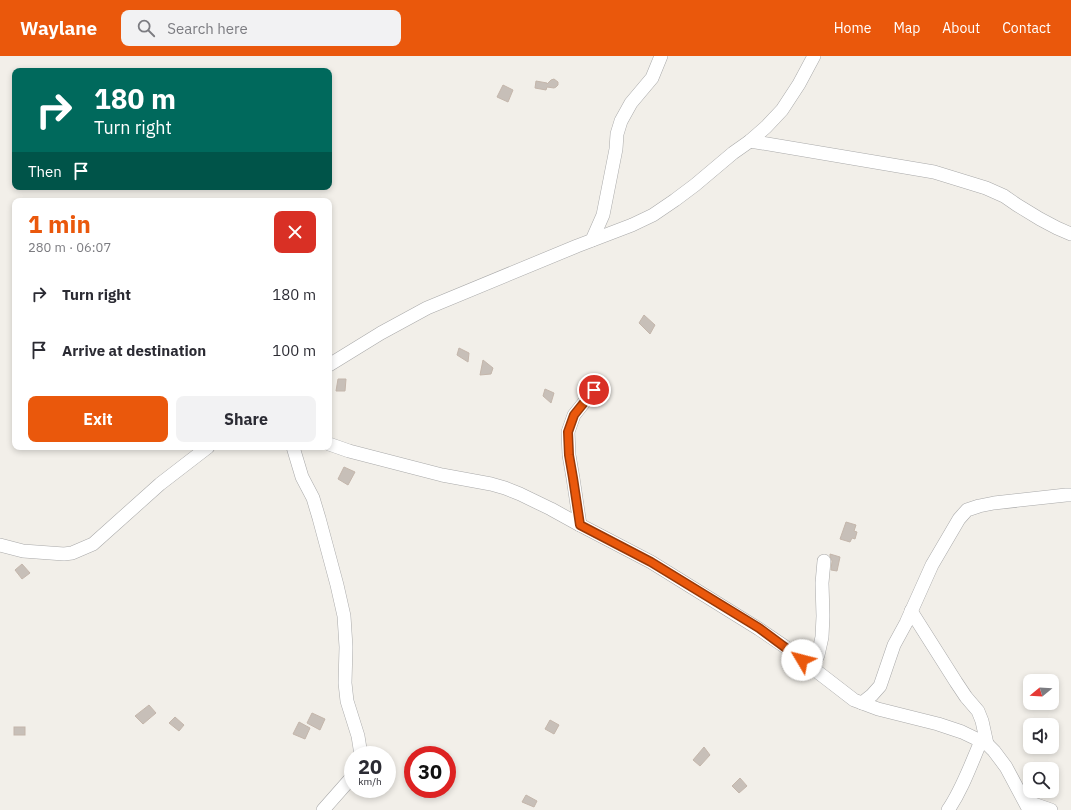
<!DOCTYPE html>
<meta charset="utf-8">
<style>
:root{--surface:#fff;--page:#f2f2f3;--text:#2b2b33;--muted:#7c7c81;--accent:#ea580c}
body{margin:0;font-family:"IBM Plex Sans",sans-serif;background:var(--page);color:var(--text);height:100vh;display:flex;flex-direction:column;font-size:15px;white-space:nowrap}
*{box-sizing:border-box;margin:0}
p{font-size:13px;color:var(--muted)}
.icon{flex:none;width:22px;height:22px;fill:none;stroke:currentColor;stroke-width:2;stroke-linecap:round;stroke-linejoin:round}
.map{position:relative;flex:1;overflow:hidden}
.drawer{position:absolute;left:12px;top:142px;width:320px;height:252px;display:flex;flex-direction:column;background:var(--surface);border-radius:8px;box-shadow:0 2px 6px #0003}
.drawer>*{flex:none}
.guide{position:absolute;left:12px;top:12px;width:320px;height:122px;border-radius:8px;box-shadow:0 2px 6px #0003;background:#00695c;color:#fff;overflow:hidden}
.needle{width:26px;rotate:252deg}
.fabs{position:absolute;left:1023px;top:618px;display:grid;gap:8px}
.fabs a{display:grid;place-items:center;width:36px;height:36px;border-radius:8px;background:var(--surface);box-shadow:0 2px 6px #0003;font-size:20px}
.speed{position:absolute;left:344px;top:690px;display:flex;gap:8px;font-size:20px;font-weight:700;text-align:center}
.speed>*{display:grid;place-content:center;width:52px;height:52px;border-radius:50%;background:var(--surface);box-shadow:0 2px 6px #0003;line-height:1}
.speed small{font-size:10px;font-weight:400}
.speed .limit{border:6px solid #d22;background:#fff;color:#111}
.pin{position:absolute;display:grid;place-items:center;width:34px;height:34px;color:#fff;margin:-17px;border:2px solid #fff;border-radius:50%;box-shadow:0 1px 4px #0007}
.me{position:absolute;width:44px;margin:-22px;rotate:307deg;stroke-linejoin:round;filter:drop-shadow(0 0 3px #0008)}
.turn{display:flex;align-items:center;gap:14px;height:84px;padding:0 16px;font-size:18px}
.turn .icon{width:52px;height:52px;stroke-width:2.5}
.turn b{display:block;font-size:28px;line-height:34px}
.then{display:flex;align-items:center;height:38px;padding:0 16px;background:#0003;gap:8px;font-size:15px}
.round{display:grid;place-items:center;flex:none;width:42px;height:42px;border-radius:8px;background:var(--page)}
.headline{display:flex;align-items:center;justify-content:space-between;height:68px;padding:0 16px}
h1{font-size:24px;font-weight:700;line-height:30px;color:var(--accent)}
.cta{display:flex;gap:8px;margin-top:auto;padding:8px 16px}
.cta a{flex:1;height:46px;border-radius:8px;background:var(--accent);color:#fff;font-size:16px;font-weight:700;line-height:46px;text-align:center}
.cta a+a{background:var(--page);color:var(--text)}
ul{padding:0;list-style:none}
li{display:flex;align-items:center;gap:12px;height:56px;padding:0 16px}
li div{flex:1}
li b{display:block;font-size:15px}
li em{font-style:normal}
header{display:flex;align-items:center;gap:24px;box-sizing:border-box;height:56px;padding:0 20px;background:var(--accent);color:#fff}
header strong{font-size:19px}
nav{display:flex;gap:22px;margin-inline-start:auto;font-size:14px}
.search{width:280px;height:36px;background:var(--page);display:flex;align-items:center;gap:10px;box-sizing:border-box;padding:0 14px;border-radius:8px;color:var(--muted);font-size:15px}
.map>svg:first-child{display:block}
.building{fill:#c7bfb8;stroke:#c4b6ab}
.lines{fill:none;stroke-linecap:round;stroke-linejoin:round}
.minor-casing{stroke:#a9a9a9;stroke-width:14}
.minor{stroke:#fff;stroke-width:13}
.route-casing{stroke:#983908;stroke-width:10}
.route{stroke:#ea580c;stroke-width:7}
</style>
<header>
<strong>Waylane</strong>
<div class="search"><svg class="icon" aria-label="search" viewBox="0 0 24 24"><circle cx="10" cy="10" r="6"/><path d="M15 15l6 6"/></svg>Search here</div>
<nav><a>Home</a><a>Map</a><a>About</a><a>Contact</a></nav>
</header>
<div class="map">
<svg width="1071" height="754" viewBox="0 0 1071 754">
<rect width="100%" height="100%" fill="#f2efe9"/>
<g class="building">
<polygon points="554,23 558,26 558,29 556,31 554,32 547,31 546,34 535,32 536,25 547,27 547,28 551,24"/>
<polygon points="503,29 513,34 508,46 497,41"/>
<polygon points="644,259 655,269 650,278 639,267"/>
<polygon points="459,292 469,297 468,306 457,299"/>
<polygon points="483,304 493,312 491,318 480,319"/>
<polygon points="338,323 346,323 345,335 336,335"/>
<polygon points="545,333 554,337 551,347 543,340"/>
<polygon points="344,411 355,416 348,429 338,423"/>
<polygon points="846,466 856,469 854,475 857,476 855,483 852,482 850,486 840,483"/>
<polygon points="830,498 840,501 837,515 831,514 832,505 830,500"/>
<polygon points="22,508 30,517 22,523 15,514"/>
<polygon points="149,649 156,657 143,668 135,660"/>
<polygon points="312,657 325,663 320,674 307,667"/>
<polygon points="175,661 184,669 179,675 169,667"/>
<polygon points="550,664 559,669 554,678 545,673"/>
<polygon points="299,666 310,672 305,683 293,678"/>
<rect x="14" y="671" width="11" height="8"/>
<polygon points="704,691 710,699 700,710 693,704"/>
<polygon points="740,722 747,730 739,737 732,730"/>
<polygon points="526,739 537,745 534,751 522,746"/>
</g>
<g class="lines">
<g class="minor-casing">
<g id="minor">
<polyline points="750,85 934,116 986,132 1004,140 1017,149 1040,163 1057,172 1071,178"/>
<polyline points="592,184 603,159 616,93 617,78 621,65 631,47 652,22 661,0"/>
<polyline points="329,309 381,277 427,252 577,190 632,169 653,159 675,144 695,129 733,97 750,85 766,71 782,54 799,28 814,0"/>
<polyline points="329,388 349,395 442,419 491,428 505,432 520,438 551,453 580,469 651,506 759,573 784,590 854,644 878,653 938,668 962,676 987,688 994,695 1006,711 1029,754"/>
<polyline points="293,391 302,421 313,442 319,462 337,529 344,560 346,591 345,627 347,645 358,680 361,699"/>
<polyline points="580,469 573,422 569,399 568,376 574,359 594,334"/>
<polyline points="0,489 23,495 64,498 72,497 93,488 160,428 208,391"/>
<polyline points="911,555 956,626 966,641 978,655 982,665 987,688"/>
<polyline points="812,611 818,599 822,581 823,560 822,527 824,505"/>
<polyline points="862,647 872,639 880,630 894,589 906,567 932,509 959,463 967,454 979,450 994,447 1066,439 1071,439"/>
<polyline points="1025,745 1051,754"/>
<polyline points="323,754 353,720"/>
<path d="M948 754C962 734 971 708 981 685"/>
</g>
</g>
<use href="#minor" class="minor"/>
</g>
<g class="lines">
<g class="route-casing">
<polyline id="route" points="594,334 574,359 568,376 569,399 573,422 580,469 651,506 759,572 802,604"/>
</g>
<use href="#route" class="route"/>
</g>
</svg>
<div class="fabs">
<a><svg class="needle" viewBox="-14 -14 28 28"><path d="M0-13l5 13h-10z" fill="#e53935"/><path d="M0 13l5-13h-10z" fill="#7c7c81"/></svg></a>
<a><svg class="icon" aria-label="sound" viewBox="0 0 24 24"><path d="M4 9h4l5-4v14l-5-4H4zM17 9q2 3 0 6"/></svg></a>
<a><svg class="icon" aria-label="search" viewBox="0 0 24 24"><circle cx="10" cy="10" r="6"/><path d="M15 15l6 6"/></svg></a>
</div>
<div class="speed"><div>20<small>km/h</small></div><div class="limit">30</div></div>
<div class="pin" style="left:594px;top:334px;background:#d93025"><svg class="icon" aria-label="arrive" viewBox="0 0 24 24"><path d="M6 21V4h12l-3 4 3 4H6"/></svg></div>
<svg class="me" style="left:802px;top:604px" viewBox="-20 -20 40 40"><circle r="19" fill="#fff"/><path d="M0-13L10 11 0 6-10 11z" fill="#ea580c"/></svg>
<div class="guide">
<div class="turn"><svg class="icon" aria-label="right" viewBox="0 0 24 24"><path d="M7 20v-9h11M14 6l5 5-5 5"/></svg><div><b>180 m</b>Turn right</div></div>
<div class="then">Then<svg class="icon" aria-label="arrive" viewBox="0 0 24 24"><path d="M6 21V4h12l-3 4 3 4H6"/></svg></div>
</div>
<section class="drawer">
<div class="headline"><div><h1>1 min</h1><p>280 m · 06:07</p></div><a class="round" style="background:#d93025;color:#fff"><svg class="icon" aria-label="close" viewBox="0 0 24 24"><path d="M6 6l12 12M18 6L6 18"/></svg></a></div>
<ul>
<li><svg class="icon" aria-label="right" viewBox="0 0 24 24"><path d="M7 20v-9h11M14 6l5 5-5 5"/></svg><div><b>Turn right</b></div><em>180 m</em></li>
<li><svg class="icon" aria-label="arrive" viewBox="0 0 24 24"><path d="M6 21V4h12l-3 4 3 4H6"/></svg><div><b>Arrive at destination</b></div><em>100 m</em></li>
</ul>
<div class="cta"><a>Exit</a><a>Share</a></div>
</section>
</div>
